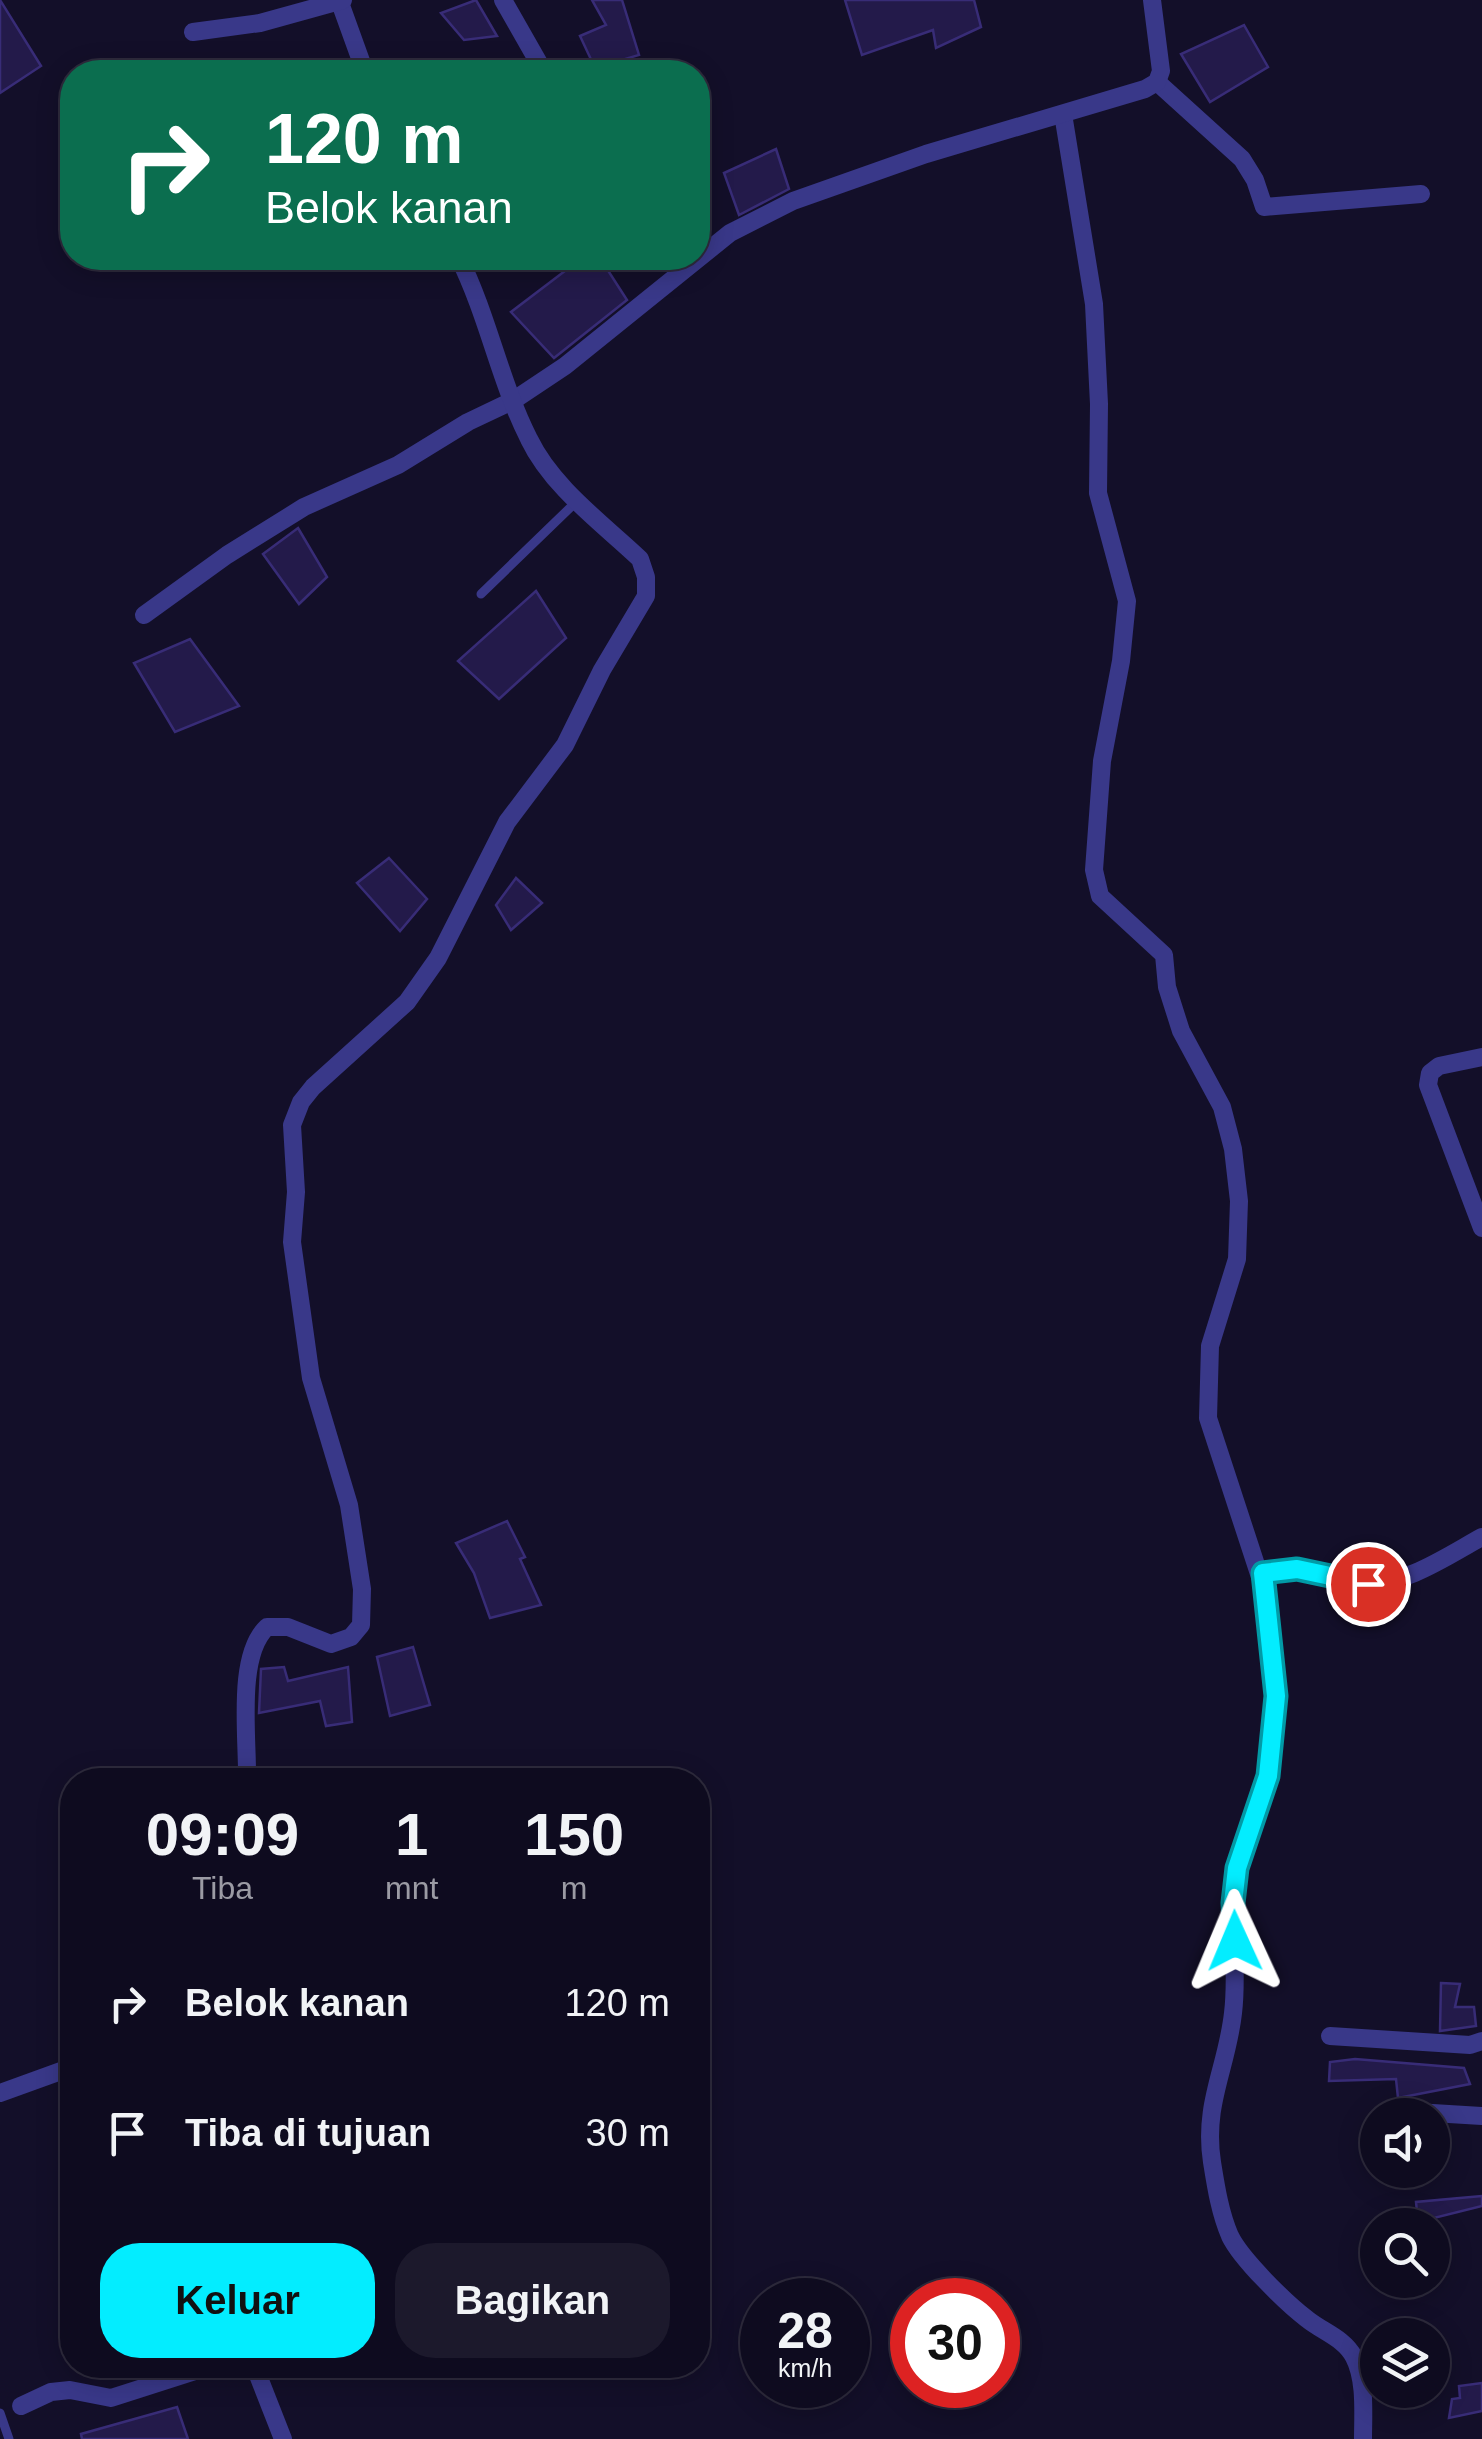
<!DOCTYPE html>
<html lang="id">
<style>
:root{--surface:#0e0b1f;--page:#1c192c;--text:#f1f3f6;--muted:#9b9ba4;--line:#2e2b3d;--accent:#03edff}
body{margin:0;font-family:Arial,sans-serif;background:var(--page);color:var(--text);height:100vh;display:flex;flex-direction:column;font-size:38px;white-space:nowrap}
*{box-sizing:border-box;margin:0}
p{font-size:32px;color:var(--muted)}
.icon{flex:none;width:55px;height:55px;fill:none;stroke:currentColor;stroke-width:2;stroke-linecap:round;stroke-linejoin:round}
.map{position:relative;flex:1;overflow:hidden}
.side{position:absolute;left:60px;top:1768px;width:650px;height:610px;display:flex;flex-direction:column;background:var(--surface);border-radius:40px;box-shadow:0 5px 25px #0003,0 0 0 2px var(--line)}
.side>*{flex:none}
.top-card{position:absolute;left:60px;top:60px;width:650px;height:210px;border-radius:40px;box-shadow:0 5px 25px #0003,0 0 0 2px var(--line);background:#0b6e4f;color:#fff;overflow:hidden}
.buttons{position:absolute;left:1360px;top:2098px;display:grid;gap:20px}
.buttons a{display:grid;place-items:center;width:90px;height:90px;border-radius:50%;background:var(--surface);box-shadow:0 5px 25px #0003,0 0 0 2px var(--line);font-size:50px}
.speed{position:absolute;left:740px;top:2278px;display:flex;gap:20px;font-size:50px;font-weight:700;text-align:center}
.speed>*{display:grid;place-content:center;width:130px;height:130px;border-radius:50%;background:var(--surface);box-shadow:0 5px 25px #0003,0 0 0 2px var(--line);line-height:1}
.speed small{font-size:25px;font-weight:400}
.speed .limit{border:15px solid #d22;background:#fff;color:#111}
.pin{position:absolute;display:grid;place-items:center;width:85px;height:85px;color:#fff;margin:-42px;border:5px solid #fff;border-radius:50%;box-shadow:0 2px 10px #0007}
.me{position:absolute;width:110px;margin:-55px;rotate:359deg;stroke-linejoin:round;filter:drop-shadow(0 0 8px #0008)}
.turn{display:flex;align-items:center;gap:35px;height:210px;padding:0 40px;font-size:45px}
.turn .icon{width:130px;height:130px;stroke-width:2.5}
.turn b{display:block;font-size:70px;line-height:85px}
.eta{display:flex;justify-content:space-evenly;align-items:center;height:170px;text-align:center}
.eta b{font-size:60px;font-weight:700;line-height:70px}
.primary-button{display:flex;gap:20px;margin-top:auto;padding:20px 40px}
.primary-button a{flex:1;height:115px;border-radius:40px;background:var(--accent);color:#111;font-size:40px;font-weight:700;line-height:115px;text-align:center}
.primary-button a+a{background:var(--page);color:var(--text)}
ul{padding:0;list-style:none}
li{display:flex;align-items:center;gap:30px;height:130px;padding:0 40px}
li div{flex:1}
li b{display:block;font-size:38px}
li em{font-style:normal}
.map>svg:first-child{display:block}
.building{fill:#231a4a;stroke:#382c77;stroke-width:2.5}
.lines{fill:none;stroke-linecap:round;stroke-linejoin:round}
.service{stroke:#393889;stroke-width:9}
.minor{stroke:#393889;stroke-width:18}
.route-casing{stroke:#029aa6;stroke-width:25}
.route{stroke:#03edff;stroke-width:18}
</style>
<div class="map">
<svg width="1482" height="2439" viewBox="0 0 1482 2439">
<rect width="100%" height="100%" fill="#130f29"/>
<g class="building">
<polygon points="0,0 41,66 0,93"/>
<polygon points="476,0 497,36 464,40 441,13"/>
<polygon points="592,0 622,0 639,55 595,68 580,36 606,25"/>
<polygon points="845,0 974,0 981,27 936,48 933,30 862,55"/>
<polygon points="1244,25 1268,67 1210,102 1181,54"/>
<polygon points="776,149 789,189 739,215 724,173"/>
<polygon points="582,258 600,258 627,300 554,358 511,312"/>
<polygon points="298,528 327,577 299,604 263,554"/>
<polygon points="536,591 566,638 499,699 458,661"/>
<polygon points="190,639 239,706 175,732 134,663"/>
<polygon points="389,858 427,899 400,931 357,883"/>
<polygon points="516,878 542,903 511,930 496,905"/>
<polygon points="507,1521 525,1557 520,1559 541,1605 490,1618 474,1573 456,1543"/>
<polygon points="413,1647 430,1705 390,1716 377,1657"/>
<polygon points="284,1667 288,1681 348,1667 352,1722 326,1726 320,1701 259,1713 261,1669"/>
<polygon points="1441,1983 1460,1984 1455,2007 1474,2007 1476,2026 1440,2031"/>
<polygon points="1355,2059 1464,2068 1470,2084 1398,2098 1396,2079 1329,2081 1330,2062"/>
<polygon points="1482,2196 1482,2206 1418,2222 1416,2202"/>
<polygon points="1482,2383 1482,2411 1449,2418 1452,2399 1460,2398 1459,2386"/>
<polygon points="177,2407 188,2439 82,2439 81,2434"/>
</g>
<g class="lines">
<g class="service">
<polyline points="481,594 576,502"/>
<polyline points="0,2413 9,2439"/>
</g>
<g class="minor">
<polyline points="339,0 365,72"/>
<polyline points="503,0 544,72"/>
<polyline points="193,32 260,23 343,0"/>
<polyline points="1157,82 1242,159 1255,180 1264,207 1421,194"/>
<polyline points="1063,114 1094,304 1099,404 1098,493 1127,601 1121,661 1102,761 1094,870 1100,896 1164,955 1167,987 1181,1031 1222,1107 1233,1149 1239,1201 1237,1259 1210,1346 1208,1418 1261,1580"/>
<polyline points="144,615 227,555 304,507 398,465 468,422 514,400 565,366 730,233 793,201 926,154 1145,89 1157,82 1161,71 1152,0"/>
<polyline points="1482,1057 1439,1066 1430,1073 1428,1085 1482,1228"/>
<path d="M247 1780C248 1738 236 1656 267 1627H288L331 1644 351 1637 361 1625 362 1589 349 1505 311 1378 292 1242 296 1192 292 1125 301 1102 313 1087 407 1002 438 958 507 822 565 745 602 670 646 596V577L640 559C602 523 552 487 529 439 500 382 488 316 459 258"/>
<polyline points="1330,2036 1470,2045 1482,2041"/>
<polyline points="0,2093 72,2067"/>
<polyline points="1416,2112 1482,2116"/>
<polyline points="254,2365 283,2439"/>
<polyline points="21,2406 51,2392 70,2390 111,2398 214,2365"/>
<path d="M1363 2439C1363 2414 1366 2380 1354 2357 1344 2338 1323 2332 1307 2319 1286 2303 1241 2259 1230 2236 1220 2213 1216 2187 1212 2162 1203 2104 1227 2068 1233 2013 1239 1966 1228 1917 1237 1870 1243 1837 1261 1809 1268 1776 1281 1709 1268 1647 1261 1580L1269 1570C1302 1569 1331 1580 1364 1583 1403 1587 1449 1555 1482 1537"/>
</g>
</g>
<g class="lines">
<g class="route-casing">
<polyline id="route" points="1235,1941 1233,1903 1237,1868 1268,1776 1276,1696 1263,1573 1297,1569 1368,1584"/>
</g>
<use href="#route" class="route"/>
</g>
</svg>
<div class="buttons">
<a><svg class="icon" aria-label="sound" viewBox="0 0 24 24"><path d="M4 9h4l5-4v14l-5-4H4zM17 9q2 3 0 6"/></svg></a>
<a><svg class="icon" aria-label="search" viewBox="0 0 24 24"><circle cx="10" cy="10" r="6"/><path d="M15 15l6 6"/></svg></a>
<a><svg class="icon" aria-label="layers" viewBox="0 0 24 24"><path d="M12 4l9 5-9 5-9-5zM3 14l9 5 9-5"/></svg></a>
</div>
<div class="speed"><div>28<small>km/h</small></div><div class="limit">30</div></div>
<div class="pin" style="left:1368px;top:1584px;background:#d93025"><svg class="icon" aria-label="arrive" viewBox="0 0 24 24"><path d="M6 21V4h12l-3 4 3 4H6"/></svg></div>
<svg class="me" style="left:1235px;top:1941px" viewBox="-20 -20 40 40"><path d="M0-17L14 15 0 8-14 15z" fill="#03edff" stroke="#fff" stroke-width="4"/></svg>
<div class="top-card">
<div class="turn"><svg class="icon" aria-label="right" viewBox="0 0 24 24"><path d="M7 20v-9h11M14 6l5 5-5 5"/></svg><div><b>120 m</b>Belok kanan</div></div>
</div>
<section class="side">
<div class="eta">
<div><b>09:09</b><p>Tiba</p></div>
<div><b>1</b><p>mnt</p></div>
<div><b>150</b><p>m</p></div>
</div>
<ul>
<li><svg class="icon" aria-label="right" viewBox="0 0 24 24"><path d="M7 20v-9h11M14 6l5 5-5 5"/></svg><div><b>Belok kanan</b></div><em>120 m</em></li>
<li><svg class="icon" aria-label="arrive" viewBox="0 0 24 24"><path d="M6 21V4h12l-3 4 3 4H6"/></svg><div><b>Tiba di tujuan</b></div><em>30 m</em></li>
</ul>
<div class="primary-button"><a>Keluar</a><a>Bagikan</a></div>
</section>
</div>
